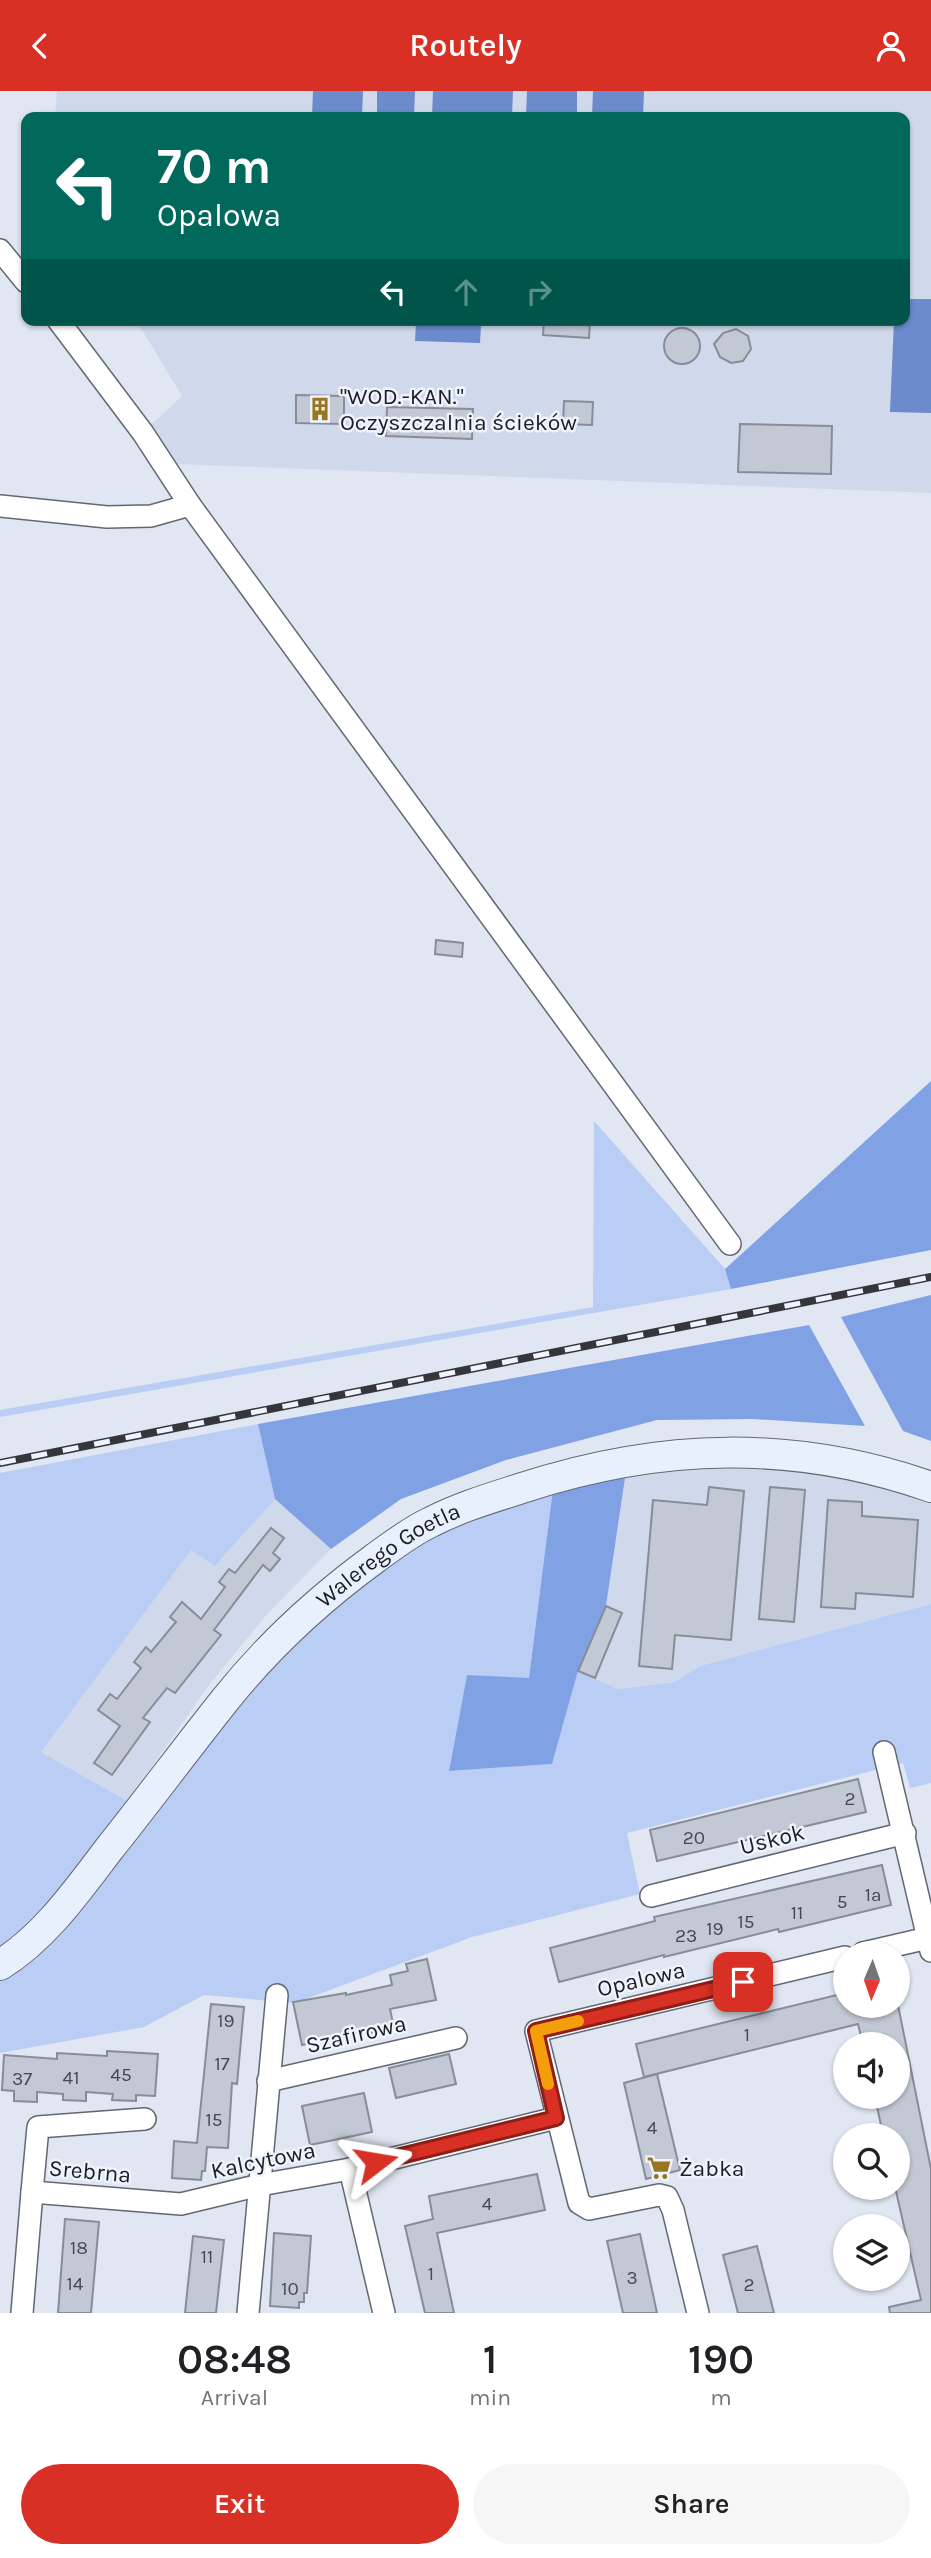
<!DOCTYPE html>
<meta charset="utf-8">
<style>
:root{--surface:#fff;--page:#f6f6f6;--text:#202124;--muted:#757577;--accent:#d93025}
body{margin:0;font-family:Karla,sans-serif;background:var(--page);color:var(--text);height:100vh;display:flex;flex-direction:column;font-size:26px;white-space:nowrap}
*{box-sizing:border-box;margin:0}
p{font-size:23px;color:var(--muted)}
.icon{flex:none;width:38px;height:38px;fill:none;stroke:currentColor;stroke-width:2;stroke-linecap:round;stroke-linejoin:round}
.map{position:relative;height:2222px;overflow:hidden}
.sheet{display:flex;flex-direction:column;background:var(--surface);flex:1}
.sheet>*{flex:none}
.top-card{position:absolute;left:21px;top:21px;width:889px;height:214px;border-radius:14px;box-shadow:0 2px 5px #0004;background:#00695c;color:#fff;overflow:hidden}
.needle{width:46px;rotate:182deg}
.controls{position:absolute;left:833px;top:1850px;display:grid;gap:14px}
.controls a{display:grid;place-items:center;width:77px;height:77px;border-radius:50%;background:var(--surface);box-shadow:0 2px 5px #0004;font-size:35px}
.pin{position:absolute;display:grid;place-items:center;width:60px;height:60px;color:#fff;margin:-30px;border-radius:14px;box-shadow:0 4px 10px #0006}
.me{position:absolute;width:77px;margin:-38px;rotate:76deg;stroke-linejoin:round;filter:drop-shadow(0 0 5px #0008)}
.turn{display:flex;align-items:center;gap:24px;height:147px;padding:0 21px;font-size:32px}
.turn .icon{width:91px;height:91px;stroke-width:2.5}
.turn b{display:block;font-size:49px;line-height:60px}
.lanes{display:flex;align-items:center;height:66px;padding:0 21px;background:#0003;justify-content:center;gap:35px;direction:ltr}
.lanes .off{opacity:.35}
.eta{display:flex;justify-content:space-evenly;align-items:center;height:119px;text-align:center}
.eta b{font-size:42px;font-weight:600;line-height:49px}
.action{display:flex;gap:14px;margin-top:auto;padding:14px 21px}
.action a{flex:1;height:80px;border-radius:42px;background:var(--accent);color:#fff;font-size:28px;font-weight:600;line-height:80px;text-align:center}
.action a+a{background:var(--page);color:var(--text)}
header{display:flex;justify-content:space-between;align-items:center;height:91px;padding:0 21px;background:var(--accent);color:#fff;font-size:32px;font-weight:600}
.map>svg:first-child{display:block}
.built{fill:#d0d9ec}
.green{fill:#b9cdf5}
.forest{fill:#80a2e4}
.water{fill:#6b8bcc}
.building{fill:#c2c8d4;stroke:#878d97;stroke-width:2}
.lines{fill:none;stroke-linecap:round;stroke-linejoin:round}
.street-casing{stroke:#626872;stroke-width:24}
.secondary-casing{stroke:#626872;stroke-width:32}
.street{stroke:#fff;stroke-width:21}
.secondary{stroke:#e9f0fd;stroke-width:30}
.rail-casing{stroke:#34363b;stroke-width:8}
.rail{stroke:#eef3fd;stroke-width:5;stroke-dasharray:16;stroke-linecap:butt}
.route-casing{stroke:#8d1f18;stroke-width:18}
.route{stroke:#d93025;stroke-width:12}
.slow{stroke:#f59e0b;stroke-width:12}
.labels{text-anchor:middle;stroke-width:5;stroke-linejoin:round;paint-order:stroke}
.number-label{font-size:19px;fill:#46484e}
.poi-label{font-size:23px;fill:#1c1e22;stroke:#eef3fd;text-anchor:start}
.street-label{font-size:23px;fill:#1c1e22;stroke:#eef3fd}
</style>
<header><svg class="icon" aria-label="back" viewBox="0 0 24 24"><path d="M15 5l-7 7 7 7"/></svg>Routely<svg class="icon" aria-label="person" viewBox="0 0 24 24"><circle cx="12" cy="8" r="4"/><path d="M4 21q1-7 8-7t8 7"/></svg></header>
<div class="map">
<svg width="931" height="2222" viewBox="0 0 931 2222">
<rect width="100%" height="100%" fill="#e0e6f2"/>
<g class="built">
<polygon points="57,0 931,0 931,402 177,373 151,334 182,305 136,229 905,229 905,26 55,26"/>
<polygon points="695,1375 753,1376 828,1382 931,1409 931,1513 700,1575 675,1591 618,1598 578,1580 606,1515 625,1387"/>
<polygon points="275,1408 331,1458 269,1521 209,1594 128,1710 41,1661 191,1458 215,1475"/>
</g>
<g class="green">
<polygon points="594,1030 725,1178 731,1198 0,1326 0,1319 593,1216"/>
<polygon points="258,1333 275,1408 215,1475 191,1459 41,1661 154,1725 280,1558 439,1437 553,1398 529,1588 467,1584 449,1680 552,1673 578,1580 618,1598 675,1591 700,1575 931,1513 931,1692 910,1697 903,1672 627,1742 640,1803 472,1846 295,1912 204,1904 144,1936 0,1962 0,1382"/>
</g>
<g class="forest">
<polygon points="931,990 931,1159 731,1198 725,1178"/>
<polygon points="931,1204 931,1350 903,1340 841,1226"/>
<polygon points="809,1234 865,1335 752,1328 657,1329 506,1369 401,1408 331,1458 275,1408 258,1333"/>
<polygon points="625,1387 606,1515 578,1580 552,1673 449,1680 467,1584 529,1587 553,1398"/>
</g>
<g class="water">
<polygon points="313,0 363,0 362,26 312,26"/>
<polygon points="377,0 415,0 414,26 377,26"/>
<polygon points="433,0 513,0 512,26 432,26"/>
<polygon points="527,0 577,0 577,26 526,26"/>
<polygon points="593,0 644,0 643,26 592,26"/>
<polygon points="905,208 931,208 931,322 890,321 894,229 905,229"/>
<polygon points="416,232 481,234 480,252 415,250"/>
</g>
<g class="building">
<polygon points="544,229 590,229 589,247 543,244"/>
<circle cx="682" cy="255" r="18"/>
<polygon points="736,238 748,245 751,258 743,270 731,272 720,266 714,253 723,242"/>
<polygon points="296,304 344,305 344,333 296,332"/>
<polygon points="564,310 593,311 592,334 563,333"/>
<polygon points="387,316 473,318 472,348 386,345"/>
<polygon points="740,333 832,335 831,383 738,381"/>
<polygon points="436,849 463,852 462,866 435,863"/>
<polygon points="709,1396 744,1400 731,1549 675,1544 672,1578 639,1575 653,1409 707,1414"/>
<polygon points="770,1396 805,1399 794,1531 759,1528"/>
<polygon points="828,1409 862,1411 862,1425 918,1429 913,1506 856,1502 855,1518 821,1516"/>
<polygon points="271,1437 284,1447 273,1462 280,1468 270,1480 263,1474 214,1539 221,1544 175,1602 167,1597 143,1627 150,1631 112,1684 94,1672 120,1635 98,1619 110,1603 117,1608 141,1577 134,1571 146,1556 151,1561 176,1531 170,1526 182,1511 201,1528 225,1496 219,1491 229,1478 235,1482"/>
<polygon points="606,1515 622,1522 595,1587 578,1580"/>
<polygon points="858,1688 866,1721 657,1770 650,1739"/>
<polygon points="882,1774 891,1814 779,1841 778,1838 664,1866 664,1864 559,1891 550,1857 655,1830 654,1826"/>
<polygon points="427,1868 436,1909 390,1918 394,1937 370,1942 369,1939 302,1954 293,1911 346,1902 346,1904 392,1894 390,1884 408,1880 406,1873"/>
<polygon points="845,1902 845,1914 854,1914 855,1920 880,1914 898,1914 931,2078 931,2222 890,2222 889,2216 921,2209 895,2096 898,2096 898,2044 883,2044 875,2006 898,2006 898,1953 863,1953 858,1933 644,1986 636,1953"/>
<polygon points="211,1913 244,1916 237,1993 232,1992 228,2057 207,2056 205,2080 202,2080 201,2089 172,2087 174,2050 197,2052"/>
<polygon points="107,1960 158,1963 155,2005 136,2004 136,2010 112,2009 113,2003 86,2001 86,2010 63,2009 63,2003 37,2001 37,2011 14,2010 14,2000 2,1999 4,1964 57,1968 57,1962 107,1965"/>
<polygon points="449,1963 456,1993 396,2007 389,1977"/>
<polygon points="657,1983 680,2079 646,2088 624,1992"/>
<polygon points="364,2002 372,2041 310,2054 302,2015"/>
<polygon points="537,2083 545,2119 437,2142 454,2222 425,2222 405,2135 433,2128 429,2105"/>
<polygon points="65,2128 99,2131 91,2222 58,2222"/>
<polygon points="274,2142 311,2145 307,2202 304,2202 304,2211 299,2211 299,2217 270,2215"/>
<polygon points="640,2143 657,2222 623,2222 607,2150"/>
<polygon points="193,2145 224,2149 216,2222 185,2222"/>
<polygon points="757,2155 774,2222 738,2222 723,2164"/>
</g>
<g class="lines">
<g class="street-casing">
<g id="street">
<polyline points="0,159 26,191"/>
<polyline points="58,229 143,342 190,414 730,1153"/>
<polyline points="0,415 107,426 151,425 190,414"/>
<polyline points="884,1661 931,1860"/>
<polyline points="651,1805 905,1742"/>
<polyline points="863,1862 928,1847"/>
<polyline points="268,1990 456,1947"/>
<polyline points="350,2078 384,2222"/>
<polyline points="32,2101 38,2036 145,2028"/>
<polyline points="22,2222 32,2101 181,2113 260,2094 350,2078 556,2027"/>
<polyline points="248,2222 277,1904"/>
<polyline points="698,2222 673,2119 667,2106 659,2104 589,2118 579,2112 536,1940 845,1866"/>
</g>
</g>
<g class="secondary-casing">
<g id="secondary">
<path id="s1" d="M0 1874C45 1846 77 1800 109 1758 148 1709 186 1658 225 1609 268 1555 318 1509 374 1468 392 1455 411 1440 431 1431 460 1416 491 1407 522 1397 660 1352 794 1348 931 1396"/>
</g>
</g>
<use href="#street" class="street"/>
<use href="#secondary" class="secondary"/>
<g class="rail-casing">
<polyline id="rail" points="0,1372 931,1186"/>
</g>
<use href="#rail" class="rail"/>
</g>
<g class="lines">
<g class="route-casing">
<polyline id="route" points="376,2071 556,2027 536,1940 743,1891"/>
</g>
<use href="#route" class="route"/>
<polyline class="slow" points="548,1993 536,1940 578,1930"/>
</g>
<defs>
<g id="building-bare" transform="scale(1.89)"><path d="M-4-6H4V6H1V3H-1V6H-4ZM-2.5-4.3h1.7v1.8h-1.7ZM.8-4.3h1.7v1.8H.8ZM-2.5-1h1.7V.8h-1.7ZM.8-1h1.7V.8H.8Z" fill="#9b7621" stroke="#eef3fd" stroke-width="2.5" paint-order="stroke"/></g>
<g id="supermarket-bare" transform="scale(1.89)"><path d="M-6-5.5h2.5l.6 2H6L4.5 2H-2.5L-4.4-4H-6ZM-1.5 3.2a1.3 1.3 0 1 0 .1 0ZM3 3.2a1.3 1.3 0 1 0 .1 0Z" fill="#9b7621" stroke="#eef3fd" stroke-width="2.5" paint-order="stroke"/></g>
</defs>
<g fill-rule="evenodd">
<use href="#building-bare" x="320" y="318"/>
<use href="#supermarket-bare" x="659" y="2077"/>
</g>
<g class="labels">
<g class="number-label">
<text x="850" y="1714">2</text>
<text x="694" y="1753">20</text>
<text x="873" y="1810">1a</text>
<text x="842" y="1817">5</text>
<text x="797" y="1828">11</text>
<text x="746" y="1837">15</text>
<text x="715" y="1844">19</text>
<text x="686" y="1851">23</text>
<text x="226" y="1936">19</text>
<text x="747" y="1950">1</text>
<text x="222" y="1979">17</text>
<text x="121" y="1990">45</text>
<text x="71" y="1993">41</text>
<text x="22" y="1994">37</text>
<text x="214" y="2035">15</text>
<text x="652" y="2043">4</text>
<text x="487" y="2119">4</text>
<text x="79" y="2163">18</text>
<text x="207" y="2172">11</text>
<text x="431" y="2189">1</text>
<text x="632" y="2193">3</text>
<text x="75" y="2199">14</text>
<text x="749" y="2200">2</text>
<text x="290" y="2204">10</text>
</g>
<g class="poi-label">
<text x="340" y="313">"WOD.-KAN."<tspan x="340" dy="26">Oczyszczalnia ścieków</tspan></text>
<text x="679" y="2085">Żabka</text>
</g>
<g class="street-label">
<text dy="8" stroke="none"><textPath href="#s1" startOffset="569">Walerego Goetla</textPath></text>
<text transform="translate(772 1748) rotate(-14)" y="8">Uskok</text>
<text transform="translate(641 1888) rotate(-13)" y="8">Opalowa</text>
<text transform="translate(356 1943) rotate(-13)" y="8">Szafirowa</text>
<text transform="translate(263 2069) rotate(-12)" y="8">Kalcytowa</text>
<text transform="translate(90 2080) rotate(5)" y="8">Srebrna</text>
</g>
</g>
</svg>
<div class="controls">
<a><svg class="needle" viewBox="-14 -14 28 28"><path d="M0-13l5 13h-10z" fill="#e53935"/><path d="M0 13l5-13h-10z" fill="#757577"/></svg></a>
<a><svg class="icon" aria-label="sound" viewBox="0 0 24 24"><path d="M4 9h4l5-4v14l-5-4H4zM17 9q2 3 0 6"/></svg></a>
<a><svg class="icon" aria-label="search" viewBox="0 0 24 24"><circle cx="10" cy="10" r="6"/><path d="M15 15l6 6"/></svg></a>
<a><svg class="icon" aria-label="layers" viewBox="0 0 24 24"><path d="M12 4l9 5-9 5-9-5zM3 14l9 5 9-5"/></svg></a>
</div>
<div class="pin" style="left:743px;top:1891px;background:#d93025"><svg class="icon" aria-label="arrive" viewBox="0 0 24 24"><path d="M6 21V4h12l-3 4 3 4H6"/></svg></div>
<svg class="me" style="left:376px;top:2071px" viewBox="-20 -20 40 40"><path d="M0-17L14 15 0 8-14 15z" fill="#d93025" stroke="#fff" stroke-width="4"/></svg>
<div class="top-card">
<div class="turn"><svg class="icon" aria-label="left" viewBox="0 0 24 24"><path d="M17 20v-9H6M10 6l-5 5 5 5"/></svg><div><b>70 m</b>Opalowa</div></div>
<div class="lanes"><svg class="icon" aria-label="left" viewBox="0 0 24 24"><path d="M17 20v-9H6M10 6l-5 5 5 5"/></svg><svg class="icon off" aria-label="ahead" viewBox="0 0 24 24"><path d="M12 20V5M6 11l6-6 6 6"/></svg><svg class="icon off" aria-label="right" viewBox="0 0 24 24"><path d="M7 20v-9h11M14 6l5 5-5 5"/></svg></div>
</div>
</div>
<section class="sheet">
<div class="eta">
<div><b>08:48</b><p>Arrival</p></div>
<div><b>1</b><p>min</p></div>
<div><b>190</b><p>m</p></div>
</div>
<div class="action"><a>Exit</a><a>Share</a></div>
</section>
